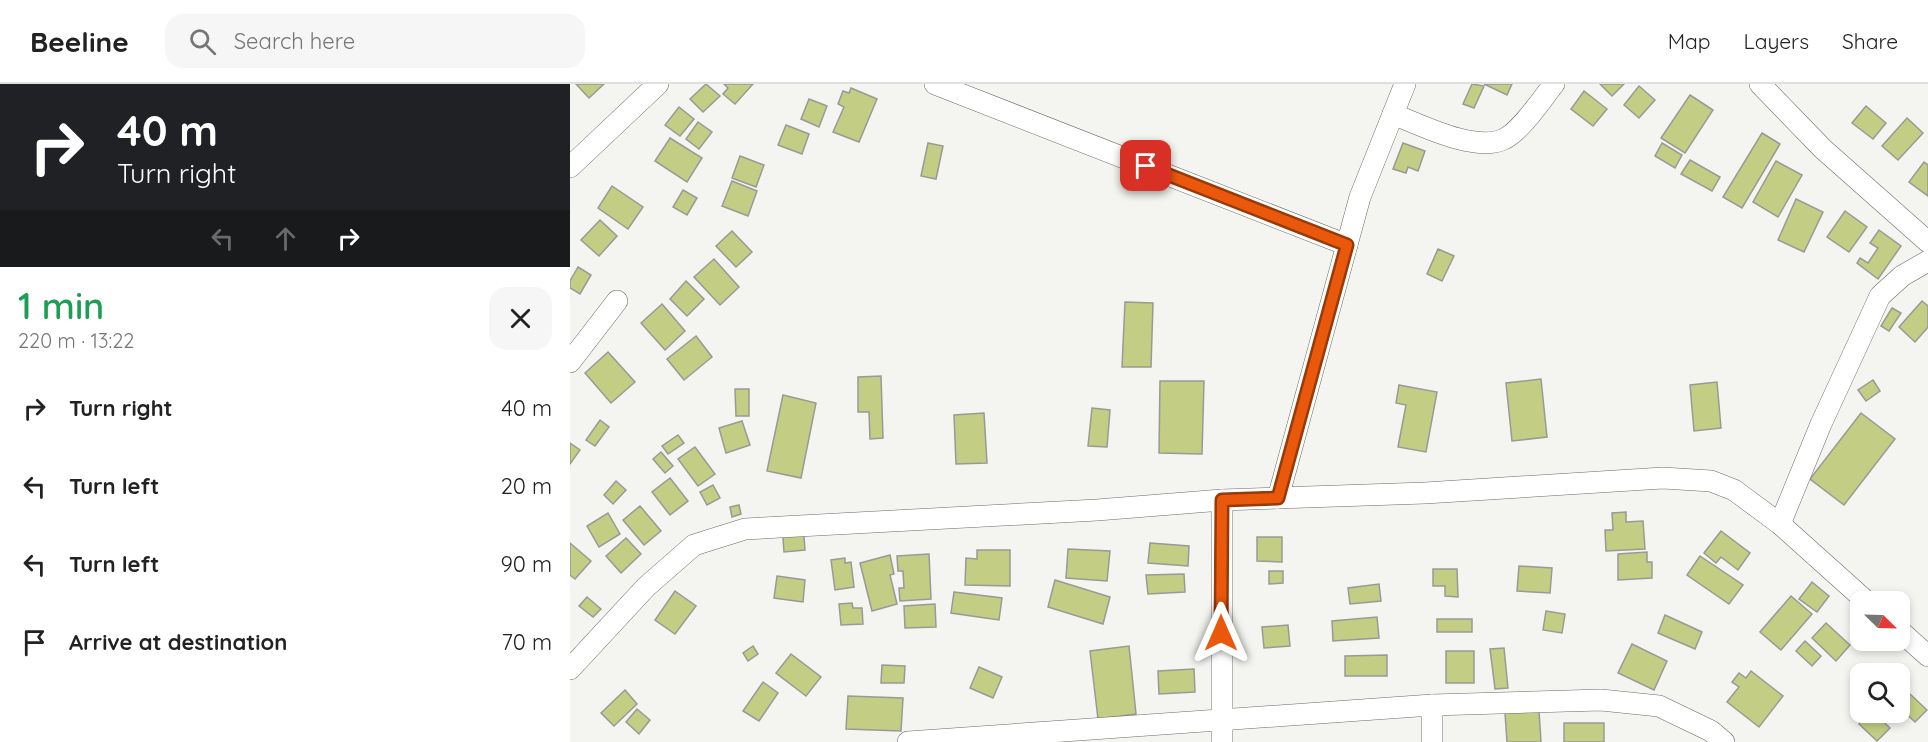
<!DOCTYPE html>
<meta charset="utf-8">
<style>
:root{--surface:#fff;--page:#f6f6f6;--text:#222;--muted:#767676;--line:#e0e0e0}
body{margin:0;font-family:Quicksand,sans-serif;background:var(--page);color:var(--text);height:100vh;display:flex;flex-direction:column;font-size:22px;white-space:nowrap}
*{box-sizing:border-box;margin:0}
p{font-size:20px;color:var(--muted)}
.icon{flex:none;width:33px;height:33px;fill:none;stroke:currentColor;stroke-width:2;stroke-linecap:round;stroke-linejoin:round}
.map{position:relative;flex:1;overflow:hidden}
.panel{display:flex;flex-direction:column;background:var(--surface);width:570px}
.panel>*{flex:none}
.top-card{background:#202124;color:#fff;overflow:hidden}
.needle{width:39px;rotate:113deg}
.fabs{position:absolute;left:1280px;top:507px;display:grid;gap:12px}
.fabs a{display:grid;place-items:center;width:60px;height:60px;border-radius:12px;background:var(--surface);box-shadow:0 3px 9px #0003;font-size:30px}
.pin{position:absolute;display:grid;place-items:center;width:51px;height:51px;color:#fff;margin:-26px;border-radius:12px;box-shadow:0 3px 9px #0006}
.me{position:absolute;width:66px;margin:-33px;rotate:0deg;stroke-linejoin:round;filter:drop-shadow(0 0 4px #0008)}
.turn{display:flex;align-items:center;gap:21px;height:126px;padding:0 18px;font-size:27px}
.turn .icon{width:78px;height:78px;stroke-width:2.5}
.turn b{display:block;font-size:42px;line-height:51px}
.lanes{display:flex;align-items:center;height:57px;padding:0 18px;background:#0003;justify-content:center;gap:30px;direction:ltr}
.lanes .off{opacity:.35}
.round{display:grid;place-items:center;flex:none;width:63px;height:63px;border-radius:18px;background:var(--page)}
.summary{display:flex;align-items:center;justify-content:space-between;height:102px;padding:0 18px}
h1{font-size:36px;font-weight:600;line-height:45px;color:#1e9e55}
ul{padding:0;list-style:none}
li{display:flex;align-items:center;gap:18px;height:78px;padding:0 18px}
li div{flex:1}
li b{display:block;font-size:22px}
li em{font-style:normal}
header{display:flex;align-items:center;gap:36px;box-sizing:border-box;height:84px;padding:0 30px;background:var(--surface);border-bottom:2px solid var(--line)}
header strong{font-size:28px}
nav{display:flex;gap:33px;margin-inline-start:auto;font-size:21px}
.search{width:420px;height:54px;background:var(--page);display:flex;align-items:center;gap:15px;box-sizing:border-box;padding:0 21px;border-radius:18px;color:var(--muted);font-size:22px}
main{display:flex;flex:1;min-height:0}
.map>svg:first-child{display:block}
.building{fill:#c3ce84;stroke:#999a95;stroke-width:1.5}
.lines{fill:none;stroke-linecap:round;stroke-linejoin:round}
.minor-casing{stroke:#6b6c67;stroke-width:22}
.minor{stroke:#fff;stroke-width:21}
.route-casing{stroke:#983908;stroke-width:15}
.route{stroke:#ea580c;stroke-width:10}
</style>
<header>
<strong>Beeline</strong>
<div class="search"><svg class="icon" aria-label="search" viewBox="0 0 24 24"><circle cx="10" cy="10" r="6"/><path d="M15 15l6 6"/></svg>Search here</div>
<nav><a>Map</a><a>Layers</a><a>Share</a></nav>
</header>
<main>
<section class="panel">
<div class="top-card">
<div class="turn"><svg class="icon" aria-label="right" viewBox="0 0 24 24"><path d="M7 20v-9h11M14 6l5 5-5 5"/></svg><div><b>40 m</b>Turn right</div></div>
<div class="lanes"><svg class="icon off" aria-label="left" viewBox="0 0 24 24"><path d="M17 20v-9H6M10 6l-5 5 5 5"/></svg><svg class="icon off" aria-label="ahead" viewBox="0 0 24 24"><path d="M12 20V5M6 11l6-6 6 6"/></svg><svg class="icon" aria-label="right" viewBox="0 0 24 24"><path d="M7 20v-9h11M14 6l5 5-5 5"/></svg></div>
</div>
<div class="summary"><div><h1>1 min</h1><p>220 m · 13:22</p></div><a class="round"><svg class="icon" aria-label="close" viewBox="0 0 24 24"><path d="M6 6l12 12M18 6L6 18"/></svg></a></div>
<ul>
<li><svg class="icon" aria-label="right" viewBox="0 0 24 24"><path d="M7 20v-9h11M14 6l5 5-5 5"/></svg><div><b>Turn right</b></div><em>40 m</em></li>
<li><svg class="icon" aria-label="left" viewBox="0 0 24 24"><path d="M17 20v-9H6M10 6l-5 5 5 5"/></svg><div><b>Turn left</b></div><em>20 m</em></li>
<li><svg class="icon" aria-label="left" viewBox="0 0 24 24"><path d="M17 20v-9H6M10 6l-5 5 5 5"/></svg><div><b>Turn left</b></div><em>90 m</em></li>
<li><svg class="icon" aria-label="arrive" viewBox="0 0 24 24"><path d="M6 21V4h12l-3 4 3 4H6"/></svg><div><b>Arrive at destination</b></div><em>70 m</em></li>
</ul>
</section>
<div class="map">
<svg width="1358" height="658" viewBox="0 0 1358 658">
<rect width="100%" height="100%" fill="#f4f5f0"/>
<g class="building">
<polygon points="6,0 34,0 19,14"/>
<polygon points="136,0 150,12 133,28 120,15"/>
<polygon points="154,0 183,0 165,20 153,10 158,4"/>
<polygon points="902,0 914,2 904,24 893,20"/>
<polygon points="914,0 942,0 937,11"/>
<polygon points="1030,0 1054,0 1042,12"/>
<polygon points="1069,2 1085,16 1069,34 1054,21"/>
<polygon points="281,4 307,15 289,58 263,48 274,23 268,20 273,7 279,9"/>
<polygon points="1014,7 1037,25 1023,42 1001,25"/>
<polygon points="1120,11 1143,26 1115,69 1091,54"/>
<polygon points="239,15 257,22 249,43 231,35"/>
<polygon points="1296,22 1316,39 1303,55 1282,39"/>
<polygon points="109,23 124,35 110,52 95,41"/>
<polygon points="1337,34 1353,49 1328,76 1312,62"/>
<polygon points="128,38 142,48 129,65 116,55"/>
<polygon points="216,41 239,50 232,70 208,61"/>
<polygon points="1192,49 1210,60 1172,124 1153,113"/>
<polygon points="100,54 132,74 117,98 85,77"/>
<polygon points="358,59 373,62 366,95 351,92"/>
<polygon points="833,59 855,67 848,87 838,83 836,89 823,85"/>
<polygon points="1092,59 1112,71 1105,84 1085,72"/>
<polygon points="170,72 194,81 186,103 162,94"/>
<polygon points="1120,76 1150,93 1142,107 1111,90"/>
<polygon points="1206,77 1232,91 1208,133 1183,118"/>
<polygon points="1354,78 1358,81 1358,112 1339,98"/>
<polygon points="162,97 187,107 178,132 152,122"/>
<polygon points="42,102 73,123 58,145 28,124"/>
<polygon points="113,106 127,114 117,131 103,123"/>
<polygon points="1226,115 1253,128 1234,168 1208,156"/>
<polygon points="1275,127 1297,143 1279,168 1257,153"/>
<polygon points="30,136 47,152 29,172 11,156"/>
<polygon points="1309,146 1331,162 1308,195 1287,179 1290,174 1298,179 1308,164 1300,159"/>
<polygon points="162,147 182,168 166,183 146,162"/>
<polygon points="868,165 884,172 872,197 857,190"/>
<polygon points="144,175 169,203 150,221 124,193"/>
<polygon points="8,183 21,191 10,210 0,204 0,197"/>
<polygon points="116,197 134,215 117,232 100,215"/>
<polygon points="1352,217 1358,222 1358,243 1345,258 1329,243"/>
<polygon points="555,218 583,219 581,283 552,283"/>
<polygon points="92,220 115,247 95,266 71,239"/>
<polygon points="1322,224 1331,229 1319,247 1311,242"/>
<polygon points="126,252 142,273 114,296 97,275"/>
<polygon points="38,268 65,298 41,319 15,289"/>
<polygon points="311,292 313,354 300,355 299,328 288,328 288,293"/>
<polygon points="971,295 977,353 942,357 936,299"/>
<polygon points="1303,296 1310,307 1296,317 1288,306"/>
<polygon points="590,297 634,297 632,370 589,369"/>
<polygon points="1147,298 1151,344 1124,347 1120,301"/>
<polygon points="829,301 867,308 856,368 828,363 836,321 826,319"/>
<polygon points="165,305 179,305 179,332 166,332"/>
<polygon points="213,311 246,319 231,394 197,387"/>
<polygon points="522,324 540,326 537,363 518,362"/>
<polygon points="414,329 417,379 386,380 384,331"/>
<polygon points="1291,329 1325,355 1274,421 1240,395"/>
<polygon points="30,336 39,343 25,362 16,356"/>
<polygon points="172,337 180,361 156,369 149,344"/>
<polygon points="108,351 114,359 98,370 92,362"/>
<polygon points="0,359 10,366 0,380"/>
<polygon points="125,363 145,390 128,402 108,375"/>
<polygon points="91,368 103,382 95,389 83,375"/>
<polygon points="100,394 118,417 100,431 82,408"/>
<polygon points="46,397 56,406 43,420 34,411"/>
<polygon points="143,401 150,414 137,421 130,408"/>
<polygon points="169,421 171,430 162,433 160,423"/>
<polygon points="70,422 91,447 74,461 53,436"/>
<polygon points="1056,428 1056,438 1073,437 1075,465 1036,467 1035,446 1043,446 1042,429"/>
<polygon points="38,429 50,450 29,463 17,442"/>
<polygon points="233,439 235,466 214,468 212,441"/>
<polygon points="1151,447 1180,469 1168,486 1151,473 1146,479 1134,469"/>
<polygon points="687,453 712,453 712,478 687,477"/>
<polygon points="56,454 71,470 51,489 36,472"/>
<polygon points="0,459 21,477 5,495 0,491"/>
<polygon points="580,459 619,462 618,482 578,479"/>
<polygon points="498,465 540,467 537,497 496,494"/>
<polygon points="407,466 440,466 440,502 395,501 396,474 407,475"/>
<polygon points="1077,468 1077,478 1082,478 1082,494 1048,496 1048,470"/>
<polygon points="359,470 361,515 330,517 329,504 334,504 333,487 328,487 327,472"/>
<polygon points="320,471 324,490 320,491 327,520 302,527 290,479"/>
<polygon points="1130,472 1173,501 1159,520 1117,491"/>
<polygon points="275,474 275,479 281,478 284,503 265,506 261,476"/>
<polygon points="949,482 982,484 980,509 947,507"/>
<polygon points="863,485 887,485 888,513 875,512 875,502 863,502"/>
<polygon points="699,487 713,487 713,499 699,500"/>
<polygon points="614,490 615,508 578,510 576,491"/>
<polygon points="207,492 235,496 233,518 204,514"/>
<polygon points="485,496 540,513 533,540 478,523"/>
<polygon points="1242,498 1259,512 1247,528 1229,515"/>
<polygon points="809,500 811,517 780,520 778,504"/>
<polygon points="105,507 126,522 105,550 85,536"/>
<polygon points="384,508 432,514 429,536 381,529"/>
<polygon points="1221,512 1242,530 1211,566 1190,548"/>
<polygon points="17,513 31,525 23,533 9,522"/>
<polygon points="282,519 283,524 292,524 293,540 271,541 269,520"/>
<polygon points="365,520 366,543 335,544 334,522"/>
<polygon points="976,527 995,530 992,549 973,546"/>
<polygon points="1095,531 1132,548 1125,565 1088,549"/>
<polygon points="807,533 809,554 763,557 762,537"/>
<rect x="867" y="535" width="35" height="13"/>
<polygon points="1256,539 1280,561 1266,577 1242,554"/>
<polygon points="718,541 720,562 694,564 692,543"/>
<polygon points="1235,557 1251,572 1242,582 1226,567"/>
<polygon points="1062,560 1097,577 1084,606 1048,589"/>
<polygon points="183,562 188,570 178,577 173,569"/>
<polygon points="559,562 566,630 528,635 520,567"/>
<polygon points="934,564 938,604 925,605 920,565"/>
<rect x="876" y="567" width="28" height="32"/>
<polygon points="221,570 251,593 236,612 206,589"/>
<polygon points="817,571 817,592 775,592 775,572"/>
<polygon points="312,581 335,582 334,599 311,599"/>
<polygon points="409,583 432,593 423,614 400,604"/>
<polygon points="624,585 625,608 589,610 588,587"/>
<polygon points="1181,587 1213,612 1189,643 1157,618 1169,603 1162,598 1169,589 1176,594"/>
<polygon points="193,598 208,609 189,637 173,627"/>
<polygon points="55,606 67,620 44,642 31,629"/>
<polygon points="1340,610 1357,626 1345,638 1329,623"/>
<polygon points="278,612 333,614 331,647 276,645"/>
<polygon points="67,625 80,636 69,650 56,638"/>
<polygon points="969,627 971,658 937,658 935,629"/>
<polygon points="1299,628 1303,628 1320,644 1307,657 1289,640"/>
<rect x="994" y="639" width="40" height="19"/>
</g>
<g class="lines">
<g class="minor-casing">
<g id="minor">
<polyline points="365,0 777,161"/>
<polyline points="1190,0 1253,65 1358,158"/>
<path d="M823 30C851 41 906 69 934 55 951 47 972 15 984 0"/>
<polyline points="0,83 88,0"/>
<polyline points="0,278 47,217"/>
<polyline points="708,414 790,113 835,0"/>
<polyline points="1210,440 1251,340 1310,212 1332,192 1358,177"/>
<polyline points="1329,546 1358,572"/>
<polyline points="0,585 76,503 124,461 175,445 527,426 652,416 855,409 1093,394 1141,397 1164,406 1210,440 1297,518"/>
<polyline points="862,621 862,658"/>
<polyline points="338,658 862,621 1031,616 1089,622 1141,647 1154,658"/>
<polyline points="652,658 652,416"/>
</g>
</g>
<use href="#minor" class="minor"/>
</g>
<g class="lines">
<g class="route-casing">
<polyline id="route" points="576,82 777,161 708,414 652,416 651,549"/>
</g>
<use href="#route" class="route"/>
</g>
</svg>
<div class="fabs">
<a><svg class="needle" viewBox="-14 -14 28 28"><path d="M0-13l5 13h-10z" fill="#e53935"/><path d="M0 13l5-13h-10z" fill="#767676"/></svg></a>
<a><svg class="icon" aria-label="search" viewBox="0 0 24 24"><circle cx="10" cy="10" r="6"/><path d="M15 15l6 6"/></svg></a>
</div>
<div class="pin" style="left:576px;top:82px;background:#d93025"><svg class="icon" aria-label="arrive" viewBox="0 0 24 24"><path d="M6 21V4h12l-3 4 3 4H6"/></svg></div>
<svg class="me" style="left:651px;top:549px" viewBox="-20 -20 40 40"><path d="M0-17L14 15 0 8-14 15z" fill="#ea580c" stroke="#fff" stroke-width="4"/></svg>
</div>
</main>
